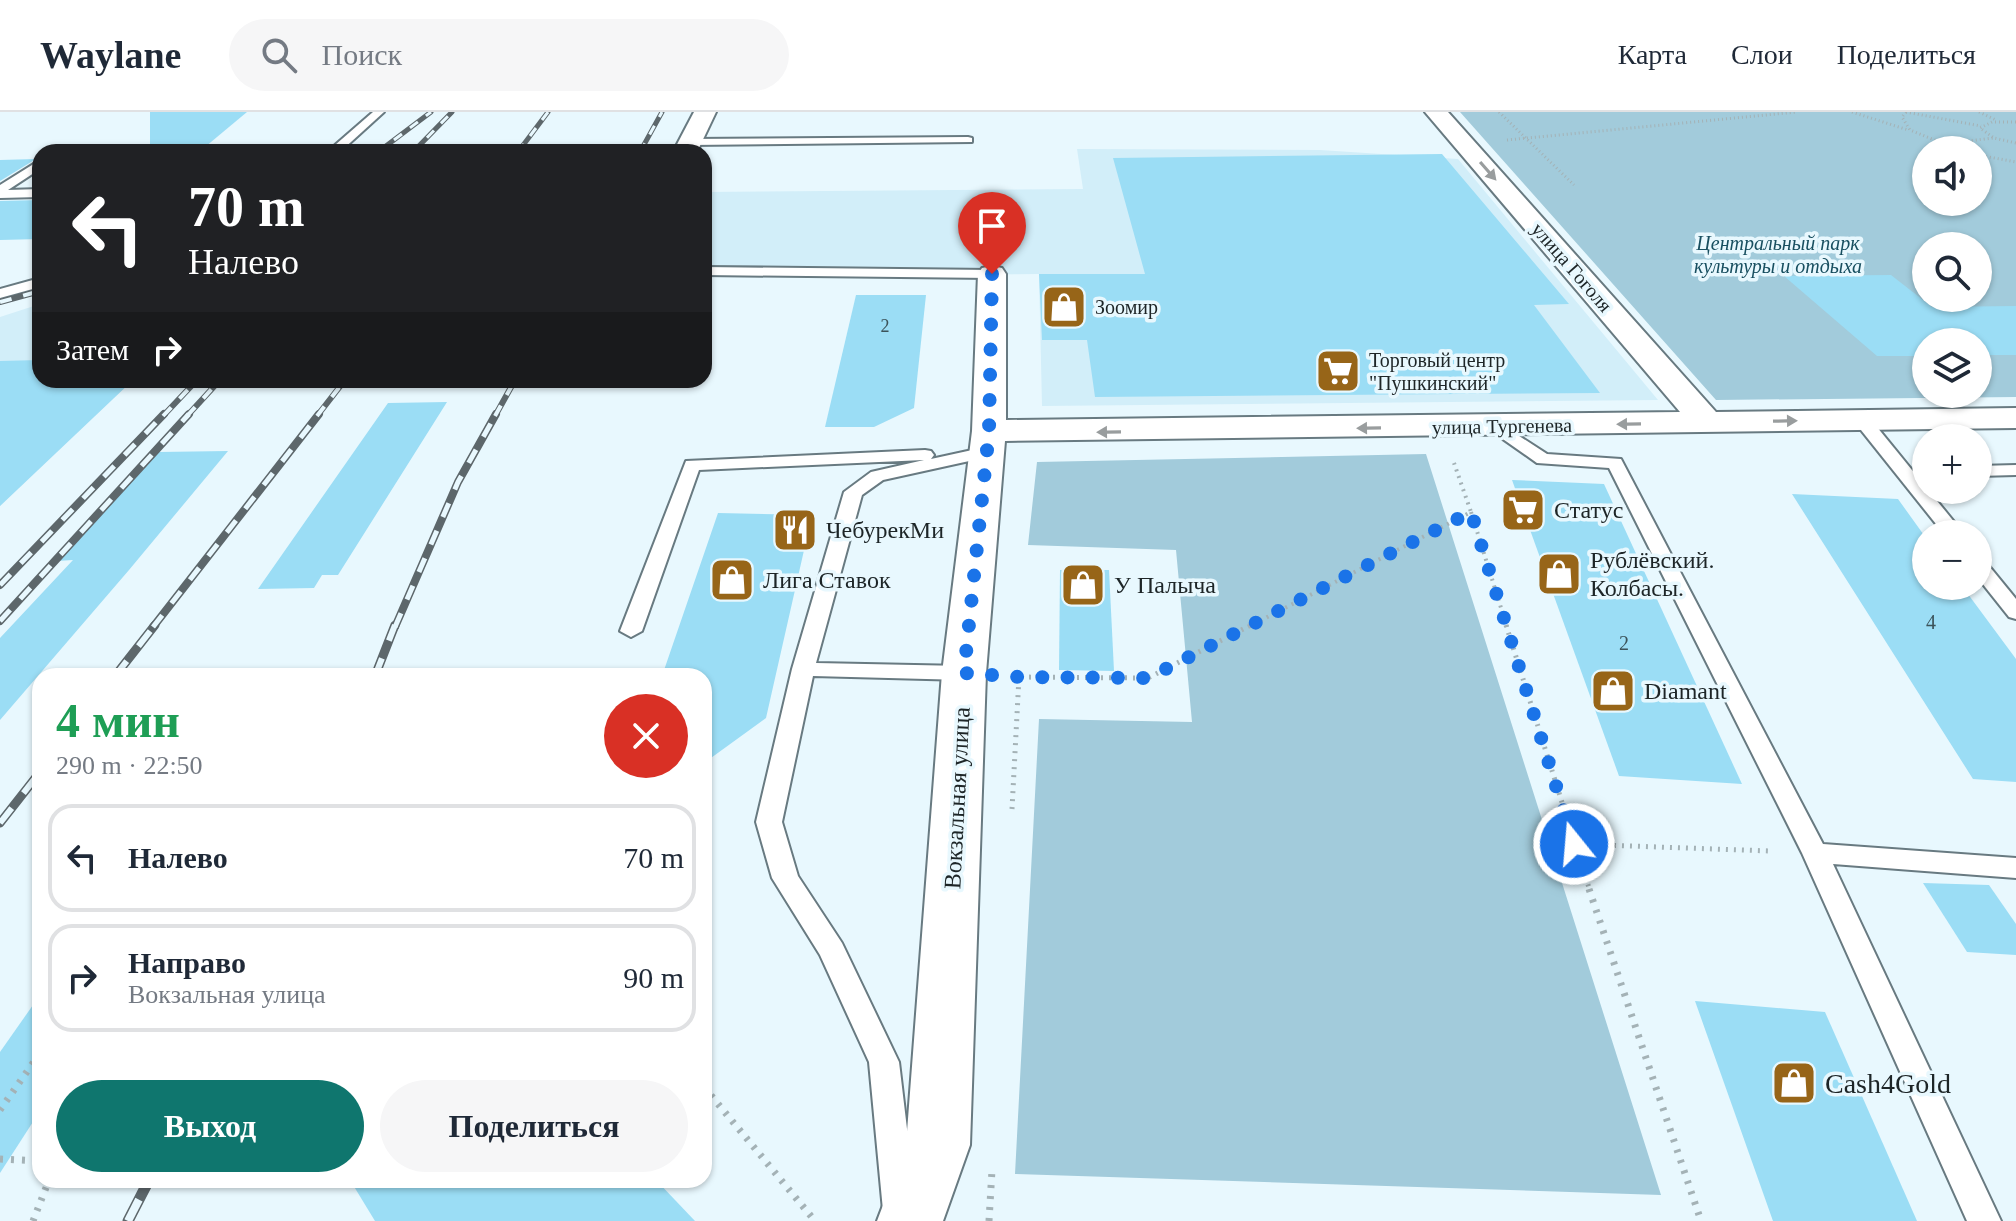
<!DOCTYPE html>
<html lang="ru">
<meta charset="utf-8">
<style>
:root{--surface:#fff;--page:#f6f6f7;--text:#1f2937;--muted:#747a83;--line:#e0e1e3;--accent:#0f766e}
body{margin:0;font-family:"Times New Roman",serif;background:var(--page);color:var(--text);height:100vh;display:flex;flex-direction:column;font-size:30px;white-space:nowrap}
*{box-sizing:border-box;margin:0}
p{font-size:26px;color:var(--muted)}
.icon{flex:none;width:44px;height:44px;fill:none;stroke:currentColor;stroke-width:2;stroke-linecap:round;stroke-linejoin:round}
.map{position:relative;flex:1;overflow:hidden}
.side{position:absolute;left:32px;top:556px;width:680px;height:520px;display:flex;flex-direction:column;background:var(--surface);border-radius:24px;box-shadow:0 2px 6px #0004}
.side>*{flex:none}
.top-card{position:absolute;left:32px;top:32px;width:680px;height:244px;border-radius:24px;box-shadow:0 2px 6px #0004;background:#202124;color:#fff;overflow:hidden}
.tools{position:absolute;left:1912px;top:24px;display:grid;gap:16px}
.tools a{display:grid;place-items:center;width:80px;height:80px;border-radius:50%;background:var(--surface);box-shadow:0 2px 6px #0004;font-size:40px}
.pin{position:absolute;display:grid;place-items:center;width:68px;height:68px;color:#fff;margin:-82px -34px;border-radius:50% 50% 50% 0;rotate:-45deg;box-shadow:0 0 8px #0007}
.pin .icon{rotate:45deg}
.me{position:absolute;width:88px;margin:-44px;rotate:343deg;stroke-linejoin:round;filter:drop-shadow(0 0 6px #0008)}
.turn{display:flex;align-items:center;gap:28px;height:168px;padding:0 24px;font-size:36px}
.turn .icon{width:104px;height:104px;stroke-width:2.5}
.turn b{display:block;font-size:56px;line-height:68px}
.then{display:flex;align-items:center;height:76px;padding:0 24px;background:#0003;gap:16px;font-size:30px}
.round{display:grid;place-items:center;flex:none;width:84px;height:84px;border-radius:42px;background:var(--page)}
.head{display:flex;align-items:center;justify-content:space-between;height:136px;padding:0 24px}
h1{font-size:48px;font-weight:800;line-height:60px;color:#1e9e55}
.action{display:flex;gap:16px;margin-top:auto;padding:16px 24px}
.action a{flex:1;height:92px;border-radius:48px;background:var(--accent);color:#fff;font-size:32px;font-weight:800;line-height:92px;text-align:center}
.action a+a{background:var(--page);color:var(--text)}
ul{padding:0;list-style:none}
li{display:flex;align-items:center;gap:24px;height:108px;margin:0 16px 12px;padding:0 8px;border:4px solid var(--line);border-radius:24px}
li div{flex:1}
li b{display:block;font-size:30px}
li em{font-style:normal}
header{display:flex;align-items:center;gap:48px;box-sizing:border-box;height:112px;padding:0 40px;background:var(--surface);border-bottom:2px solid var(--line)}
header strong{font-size:38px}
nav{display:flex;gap:44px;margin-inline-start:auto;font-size:28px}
.search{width:560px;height:72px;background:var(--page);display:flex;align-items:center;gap:20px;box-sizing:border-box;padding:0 28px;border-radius:44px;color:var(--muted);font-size:30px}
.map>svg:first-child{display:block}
.built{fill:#d2eef9}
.green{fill:#a2cbdb;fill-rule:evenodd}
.building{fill:#9bddf5}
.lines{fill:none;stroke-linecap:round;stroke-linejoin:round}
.service-casing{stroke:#687a81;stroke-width:4}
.minor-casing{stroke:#687a81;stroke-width:4}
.path-far3{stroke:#a4b2b6;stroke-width:3;stroke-dasharray:1 3;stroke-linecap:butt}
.path-far2{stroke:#a4b2b6;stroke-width:4;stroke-dasharray:2 5;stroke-linecap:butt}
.path-far1{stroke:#a4b2b6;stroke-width:5;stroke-dasharray:2 6;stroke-linecap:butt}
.path{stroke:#a4b2b6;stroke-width:7;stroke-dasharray:3 8;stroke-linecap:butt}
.service{fill:#fff;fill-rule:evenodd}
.minor{fill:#fff;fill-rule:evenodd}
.rail-far4-casing{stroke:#5d676b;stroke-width:5}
.rail-far3-casing{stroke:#5d676b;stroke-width:6}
.rail-far2-casing{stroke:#5d676b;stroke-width:8}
.rail-far1-casing{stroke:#5d676b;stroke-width:9}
.rail-casing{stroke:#5d676b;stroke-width:11}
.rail-far4{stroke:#e8f8fe;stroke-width:3;stroke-dasharray:10;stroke-linecap:butt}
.rail-far3{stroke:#e8f8fe;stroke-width:4;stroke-dasharray:12;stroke-linecap:butt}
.rail-far2{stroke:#e8f8fe;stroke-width:5;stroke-dasharray:15;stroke-linecap:butt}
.rail-far1{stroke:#e8f8fe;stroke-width:6;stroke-dasharray:19;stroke-linecap:butt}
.rail{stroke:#e8f8fe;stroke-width:8;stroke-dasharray:24;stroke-linecap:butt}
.oneway{fill:#999d9e}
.route{stroke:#1a73e8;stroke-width:14;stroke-dasharray:0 25.2}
.labels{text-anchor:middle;stroke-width:7;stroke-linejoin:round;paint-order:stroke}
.far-number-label{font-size:18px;fill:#3c535a}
.far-park-label{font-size:20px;font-style:italic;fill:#184f60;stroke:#e8f8fe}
.far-street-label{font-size:20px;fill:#1d2527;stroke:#e8f8fe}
.far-poi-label{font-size:20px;fill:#1d2527;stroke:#e8f8fe;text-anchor:start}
.number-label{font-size:20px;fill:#3c535a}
.poi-label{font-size:24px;fill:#1d2527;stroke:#e8f8fe;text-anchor:start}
.street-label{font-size:24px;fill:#1d2527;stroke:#e8f8fe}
.near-poi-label{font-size:28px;fill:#1d2527;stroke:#e8f8fe;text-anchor:start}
</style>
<header>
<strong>Waylane</strong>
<div class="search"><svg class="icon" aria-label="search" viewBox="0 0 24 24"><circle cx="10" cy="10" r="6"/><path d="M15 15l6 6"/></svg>Поиск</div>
<nav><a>Карта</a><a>Слои</a><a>Поделиться</a></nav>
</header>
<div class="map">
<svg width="2016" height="1109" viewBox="0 0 2016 1109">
<rect width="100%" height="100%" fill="#e8f8fe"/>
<g class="built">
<polygon points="1077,37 1320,38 1458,47 1658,288 1042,294 1039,162 704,164 704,80 1083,77"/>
<polygon points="40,192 40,268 133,268 0,394 0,205"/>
</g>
<g class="green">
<path d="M1460 0H2016V285L1716 288ZM1926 38H1978V90H1926ZM1926 134H1978V186H1926ZM1926 230H1978V282H1926Z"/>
<polygon points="1426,342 1661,1083 1015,1062 1039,607 1192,610 1176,438 1028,433 1037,350"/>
</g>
<g class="building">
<polygon points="150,0 247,0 199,40 150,40"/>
<polygon points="1442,42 1569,192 1534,193 1600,281 1095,285 1087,228 1042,228 1039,162 1145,162 1113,46"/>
<polygon points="36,47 0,69 0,48"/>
<polygon points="40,88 40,127 0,128 0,89"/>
<polygon points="1891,163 1932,195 2016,194 2016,243 1978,243 1978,230 1926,230 1926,244 1877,244 1784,164"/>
<polygon points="856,183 926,183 914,296 874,315 825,315"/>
<polygon points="40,248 40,268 133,268 0,394 0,249"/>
<polygon points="447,290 338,463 322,463 314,476 258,477 388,291"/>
<polygon points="228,339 129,458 0,608 0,526 73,448 57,449 159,340"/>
<polygon points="1512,368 1604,372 1742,672 1619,664"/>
<polygon points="1792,382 1898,387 1926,426 1926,474 1962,474 2016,547 2016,670 1973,667"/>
<polygon points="718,401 812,403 766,606 704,651 704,564 662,564"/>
<polygon points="1060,458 1109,458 1114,559 1059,558"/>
<polygon points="1923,771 1989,773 2016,812 2016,843 1967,840"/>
<polygon points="40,883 40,999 0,1061 0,940"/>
<polygon points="1695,889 1825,900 1917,1109 1773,1109"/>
<polygon points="350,1068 656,1068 695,1109 375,1109"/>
</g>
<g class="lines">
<g class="service-casing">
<g id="service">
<polygon points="373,0 384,0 340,40 327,40"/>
<polygon points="968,25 972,26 972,30 690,33 684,30 690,27"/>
<polygon points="40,48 40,57 8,78 40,77 40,85 0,86 0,73"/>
<polygon points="704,155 992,158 999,162 992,166 704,163"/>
<polygon points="40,166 40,175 0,186 0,177"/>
<polygon points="1862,303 1868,304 1964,422 1944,422 1853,308"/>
<polygon points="1496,309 1547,342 1621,347 1823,732 2016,746 2016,766 1833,752 2001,1109 1967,1109 1802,741 1609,356 1537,351 1490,318 1487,314 1490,310"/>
<polygon points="986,335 992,336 995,340 992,344 883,368 862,383 816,551 964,554 972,556 975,561 972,566 964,568 813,564 782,710 798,764 842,831 899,950 918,1109 884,1109 869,950 820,843 772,766 756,710 792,557 844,380 871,360 924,348 699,358 642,519 631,525 620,519 686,349 925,338 931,339 934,343 931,347"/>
<polygon points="2016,353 2016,363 1978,364 1978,354"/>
<polygon points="1978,447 1985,449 2016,487 2016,507 2009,505 1978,466"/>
</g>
</g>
<g class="minor-casing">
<g id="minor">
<polygon points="694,0 716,0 697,40 673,40"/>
<polygon points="1425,0 1448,0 1716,300 2016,296 2016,316 1005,329 986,561 970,1033 943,1109 877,1109 906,1033 942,561 972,319 978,162 982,156 992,154 1002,156 1006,162 1006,308 1680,300"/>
</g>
</g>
<g class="path-far3">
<polyline points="1499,0 1574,73"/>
<polyline points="1852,0 1908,18"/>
<polyline points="1906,0 1981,14"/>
<polyline points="1906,0 1902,5 1910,18 1959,38"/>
<polyline points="1979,0 1996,8"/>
<polyline points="2016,10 1992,10 1980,16 1994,26 2016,31"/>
<polyline points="1507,28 1797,0"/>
<polyline points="1944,32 1993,26"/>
<polyline points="1978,43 2016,50"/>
</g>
<g class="path-far2">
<polyline points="1471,400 1507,515"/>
<polyline points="1248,515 1471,400 1454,351"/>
</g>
<g class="path-far1">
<polyline points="1506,513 1590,779"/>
<polyline points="1013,565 1148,566 1251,513"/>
<polyline points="1012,697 1019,565"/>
<polyline points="1574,732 1770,739"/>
</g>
<g class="path">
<polyline points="1589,777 1701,1109"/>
<polyline points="704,975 815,1109"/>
<polyline points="0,998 40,941"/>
<polyline points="0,1047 40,1049"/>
<polyline points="33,1109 49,1068"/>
<polyline points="989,1109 992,1058"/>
</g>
<use href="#service" class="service"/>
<use href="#minor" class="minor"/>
<g class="rail-far4-casing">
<g id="rail-far4">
<polyline points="378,40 431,0"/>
<polyline points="413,40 452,0"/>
<polyline points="518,40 548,0"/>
<polyline points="640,40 662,0"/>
</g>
</g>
<g class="rail-far3-casing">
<g id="rail-far3">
<polyline points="0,190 40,179"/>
<polyline points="163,304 197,268"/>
<polyline points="187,304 220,268"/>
<polyline points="317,304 345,268"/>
<polyline points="495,304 515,268"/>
</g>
</g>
<g class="rail-far2-casing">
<g id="rail-far2">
<polyline points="0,473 164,302"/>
<polyline points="0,509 189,302"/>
<polyline points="153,515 319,302"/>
<polyline points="395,515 458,370 496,302"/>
</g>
</g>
<g class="rail-far1-casing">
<g id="rail-far1">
<polyline points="115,564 155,513"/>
<polyline points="375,564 395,513"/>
<polyline points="0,711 40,660"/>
</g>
</g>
<g class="rail-casing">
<polyline id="rail" points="128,1109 149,1068"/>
</g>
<use href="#rail-far4" class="rail-far4"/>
<use href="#rail-far3" class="rail-far3"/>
<use href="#rail-far2" class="rail-far2"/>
<use href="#rail-far1" class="rail-far1"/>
<use href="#rail" class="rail"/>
</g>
<defs><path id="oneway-solid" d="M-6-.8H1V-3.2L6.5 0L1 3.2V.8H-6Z" transform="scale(2)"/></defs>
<g class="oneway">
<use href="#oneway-solid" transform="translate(1488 59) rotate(49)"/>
<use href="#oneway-solid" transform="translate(1785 309) rotate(-1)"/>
<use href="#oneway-solid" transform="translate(1629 312) rotate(179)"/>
<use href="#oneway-solid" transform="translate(1369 316) rotate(179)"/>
<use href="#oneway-solid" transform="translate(1109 320) rotate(179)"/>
</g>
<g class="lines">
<polyline class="route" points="992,162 989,319 964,561 1019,565 1148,566 1471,400 1574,732"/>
</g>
<defs>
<g id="shop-square" transform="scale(2.3)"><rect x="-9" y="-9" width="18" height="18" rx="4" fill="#976518" stroke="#e8f8fe"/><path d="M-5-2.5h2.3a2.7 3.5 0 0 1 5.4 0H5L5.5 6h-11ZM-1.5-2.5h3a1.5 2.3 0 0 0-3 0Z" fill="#fff"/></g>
<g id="supermarket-square" transform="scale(2.3)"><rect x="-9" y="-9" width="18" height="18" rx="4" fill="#976518" stroke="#e8f8fe"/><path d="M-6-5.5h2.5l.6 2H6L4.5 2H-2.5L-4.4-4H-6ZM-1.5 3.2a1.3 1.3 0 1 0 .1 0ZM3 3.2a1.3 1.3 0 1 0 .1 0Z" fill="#fff"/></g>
<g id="restaurant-square" transform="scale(2.3)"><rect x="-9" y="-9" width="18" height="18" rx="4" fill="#976518" stroke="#e8f8fe"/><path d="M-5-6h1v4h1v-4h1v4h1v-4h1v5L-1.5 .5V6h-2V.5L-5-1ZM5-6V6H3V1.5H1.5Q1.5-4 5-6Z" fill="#fff"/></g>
</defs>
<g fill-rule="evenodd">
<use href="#shop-square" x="1064" y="195"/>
<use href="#supermarket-square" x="1338" y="259"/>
<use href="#supermarket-square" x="1523" y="398"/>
<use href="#restaurant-square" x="795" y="418"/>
<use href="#shop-square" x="1559" y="462"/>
<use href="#shop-square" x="732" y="468"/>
<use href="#shop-square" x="1083" y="473"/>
<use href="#shop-square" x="1613" y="579"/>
<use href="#shop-square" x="1794" y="971"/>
</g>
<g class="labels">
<g class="far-number-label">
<text x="885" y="220">2</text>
</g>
<g class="far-park-label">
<text x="1778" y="138">Центральный парк<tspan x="1778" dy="23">культуры и отдыха</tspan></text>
</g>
<g class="far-street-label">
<text transform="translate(1572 155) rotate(49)" y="7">улица Гоголя</text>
<text transform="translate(1502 314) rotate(-1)" y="7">улица Тургенева</text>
</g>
<g class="far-poi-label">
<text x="1095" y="202">Зоомир</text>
<text x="1369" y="255">Торговый центр<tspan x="1369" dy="23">"Пушкинский"</tspan></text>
</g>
<g class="number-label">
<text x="1931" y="517">4</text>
<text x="1624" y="538">2</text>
</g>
<g class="poi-label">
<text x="1554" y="406">Статус</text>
<text x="826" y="426">ЧебурекМи</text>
<text x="1590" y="456">Рублёвский.<tspan x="1590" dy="28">Колбасы.</tspan></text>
<text x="763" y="476">Лига Ставок</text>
<text x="1114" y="481">У Палыча</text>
<text x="1644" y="587">Diamant</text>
</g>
<g class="street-label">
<text transform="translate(957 686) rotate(-87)" y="8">Вокзальная улица</text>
</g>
<g class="near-poi-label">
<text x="1825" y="981">Cash4Gold</text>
</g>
</g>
</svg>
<div class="tools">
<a><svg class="icon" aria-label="sound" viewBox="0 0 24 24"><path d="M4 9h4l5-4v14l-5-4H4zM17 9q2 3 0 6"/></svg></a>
<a><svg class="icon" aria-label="search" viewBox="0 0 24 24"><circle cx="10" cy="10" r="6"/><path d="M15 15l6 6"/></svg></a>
<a><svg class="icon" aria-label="layers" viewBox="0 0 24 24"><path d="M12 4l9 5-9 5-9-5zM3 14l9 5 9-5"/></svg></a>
<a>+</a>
<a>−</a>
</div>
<div class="pin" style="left:992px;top:162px;background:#d93025"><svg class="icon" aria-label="arrive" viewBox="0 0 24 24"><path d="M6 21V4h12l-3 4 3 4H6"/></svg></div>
<svg class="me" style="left:1574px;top:732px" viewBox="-20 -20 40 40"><circle r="17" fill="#1a73e8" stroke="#fff" stroke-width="3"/><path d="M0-11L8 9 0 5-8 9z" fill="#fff"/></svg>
<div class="top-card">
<div class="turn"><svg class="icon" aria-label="left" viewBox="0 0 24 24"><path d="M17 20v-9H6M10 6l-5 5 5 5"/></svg><div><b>70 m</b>Налево</div></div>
<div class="then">Затем<svg class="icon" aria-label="right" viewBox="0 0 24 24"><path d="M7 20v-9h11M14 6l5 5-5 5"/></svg></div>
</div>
<section class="side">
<div class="head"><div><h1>4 мин</h1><p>290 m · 22:50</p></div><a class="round" style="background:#d93025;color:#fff"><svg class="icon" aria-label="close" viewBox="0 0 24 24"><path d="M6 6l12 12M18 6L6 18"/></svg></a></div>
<ul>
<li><svg class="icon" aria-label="left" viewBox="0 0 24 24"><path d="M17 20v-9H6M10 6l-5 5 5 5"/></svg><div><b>Налево</b></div><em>70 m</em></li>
<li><svg class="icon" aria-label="right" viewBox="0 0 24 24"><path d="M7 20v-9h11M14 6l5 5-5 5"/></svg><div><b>Направо</b><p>Вокзальная улица</p></div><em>90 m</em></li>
</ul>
<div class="action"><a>Выход</a><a>Поделиться</a></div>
</section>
</div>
